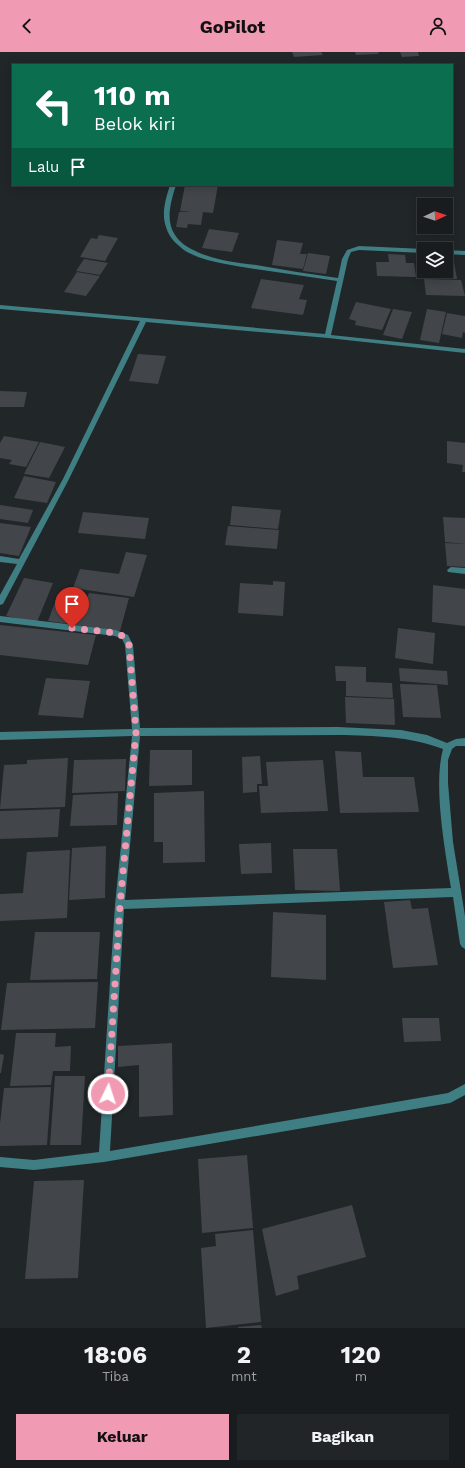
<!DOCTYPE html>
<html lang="id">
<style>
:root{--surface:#191c1f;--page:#222528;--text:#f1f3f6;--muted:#9fa1a4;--line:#373a3d;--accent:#f19ab3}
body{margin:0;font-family:"Work Sans",sans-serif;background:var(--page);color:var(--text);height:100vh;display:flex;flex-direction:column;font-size:15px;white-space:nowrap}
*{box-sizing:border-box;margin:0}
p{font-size:13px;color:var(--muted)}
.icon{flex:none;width:22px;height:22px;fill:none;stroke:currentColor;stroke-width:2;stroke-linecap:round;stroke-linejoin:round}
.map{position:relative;height:1276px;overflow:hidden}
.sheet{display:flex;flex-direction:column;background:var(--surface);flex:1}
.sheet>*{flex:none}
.top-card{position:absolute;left:12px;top:12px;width:441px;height:122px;border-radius:0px;box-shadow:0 2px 10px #0003,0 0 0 1px var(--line);background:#0b6e4f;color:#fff;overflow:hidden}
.needle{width:26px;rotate:86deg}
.controls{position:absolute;left:417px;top:146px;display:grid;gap:8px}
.controls a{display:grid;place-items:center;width:36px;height:36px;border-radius:0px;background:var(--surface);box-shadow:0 2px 10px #0003,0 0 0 1px var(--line);font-size:20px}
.pin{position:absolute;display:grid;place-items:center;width:34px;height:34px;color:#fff;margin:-41px -17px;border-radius:50% 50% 50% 0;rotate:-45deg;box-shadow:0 0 4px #0007}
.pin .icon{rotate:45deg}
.me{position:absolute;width:44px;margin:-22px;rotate:4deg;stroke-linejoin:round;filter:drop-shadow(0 0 3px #0008)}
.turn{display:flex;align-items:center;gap:14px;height:84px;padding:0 16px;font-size:18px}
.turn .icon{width:52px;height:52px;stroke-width:2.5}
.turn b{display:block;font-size:28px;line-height:34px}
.then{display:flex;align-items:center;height:38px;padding:0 16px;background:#0003;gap:8px;font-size:15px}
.eta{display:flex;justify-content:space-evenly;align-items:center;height:68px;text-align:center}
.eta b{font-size:24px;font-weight:700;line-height:28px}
.primary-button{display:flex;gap:8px;margin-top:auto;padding:8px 16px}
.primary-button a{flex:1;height:46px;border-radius:0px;background:var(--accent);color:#111;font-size:16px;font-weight:700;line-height:46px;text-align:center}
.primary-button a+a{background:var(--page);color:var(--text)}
header{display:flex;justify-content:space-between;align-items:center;height:52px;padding:0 16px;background:var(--accent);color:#111;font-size:18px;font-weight:700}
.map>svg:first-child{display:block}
.building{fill:#42464a}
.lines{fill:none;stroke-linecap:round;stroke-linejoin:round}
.street{fill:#3f7e83;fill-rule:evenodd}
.route{stroke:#f19ab3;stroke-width:7;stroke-dasharray:0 12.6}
</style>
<header><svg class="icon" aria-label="back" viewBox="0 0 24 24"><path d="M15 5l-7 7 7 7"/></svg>GoPilot<svg class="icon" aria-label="person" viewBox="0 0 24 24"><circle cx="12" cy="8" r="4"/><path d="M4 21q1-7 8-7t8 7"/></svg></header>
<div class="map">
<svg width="465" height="1276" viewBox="0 0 465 1276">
<rect width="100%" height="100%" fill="#212629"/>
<g class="building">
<polygon points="292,0 321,0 323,3 294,5"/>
<polygon points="355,0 378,0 379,2 356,3"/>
<polygon points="400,0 418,0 419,4 402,5"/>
<polygon points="185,133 218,133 213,161 203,160 201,173 188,172 187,176 176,175 179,160 192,160 180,159"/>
<polygon points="209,177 239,181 232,200 202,196"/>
<polygon points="99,183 118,186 105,209 80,205 91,186 97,187"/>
<polygon points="277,188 303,191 300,202 307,202 303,217 272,213"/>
<polygon points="308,201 330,204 326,222 303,219"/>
<polygon points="388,202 405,203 406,211 414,211 416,225 377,224 376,210 389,210"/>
<polygon points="446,204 453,204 457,227 430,226 429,219 446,219"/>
<polygon points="84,207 108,211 100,223 76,219"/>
<polygon points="77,220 100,224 86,244 64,240"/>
<polygon points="261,227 304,233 299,247 307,248 303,263 251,256"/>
<polygon points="424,227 461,228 465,244 426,243"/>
<polygon points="356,250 391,257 382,278 355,273 356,269 349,267"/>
<polygon points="393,257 412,260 402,287 383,283"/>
<polygon points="427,257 446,260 439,291 420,288"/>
<polygon points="447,261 465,264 465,281 463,280 462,286 442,282"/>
<polygon points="138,302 166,304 158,332 129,329"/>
<polygon points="0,339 27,340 24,355 0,355"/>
<polygon points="4,384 39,390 26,415 9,412 12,408 0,406 0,391"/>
<polygon points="447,389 465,391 465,420 462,420 463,413 447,411"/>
<polygon points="40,390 65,395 49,426 24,422"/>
<polygon points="24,424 56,430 47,451 14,446"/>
<polygon points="0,453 33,458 28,471 0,467"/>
<polygon points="232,454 281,458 278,477 230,473"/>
<polygon points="83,460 149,466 145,487 78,481"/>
<polygon points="443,465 465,466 465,492 445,490"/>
<polygon points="0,471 31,475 19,504 0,501"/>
<polygon points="228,474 279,478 277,497 225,493"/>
<polygon points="445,491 465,492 465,515 447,514"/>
<polygon points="126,500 147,503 134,545 73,536 80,517 119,522"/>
<polygon points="24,526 53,531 37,570 6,564"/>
<polygon points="273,529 285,530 283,564 238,561 240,531 273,533"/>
<polygon points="433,533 465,537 465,574 432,570"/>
<polygon points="89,541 129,546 120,579 48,569 57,545 86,548"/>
<polygon points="0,573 96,583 88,613 0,603"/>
<polygon points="398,576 435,581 433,612 395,606"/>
<polygon points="335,614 366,615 366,630 392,631 393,646 346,644 346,629 336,629"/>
<polygon points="399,616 447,619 448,633 400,629"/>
<polygon points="46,626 90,629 83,666 38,663"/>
<polygon points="400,632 437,633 441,666 403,665"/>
<polygon points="345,645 394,647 395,673 346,671"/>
<polygon points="150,698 192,698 192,733 149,734"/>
<polygon points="335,699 361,700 363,725 414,725 419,760 340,761"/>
<polygon points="260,704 262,732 257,732 257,740 243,741 242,705"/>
<polygon points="68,706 65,755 0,757 4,713 27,712 27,708"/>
<polygon points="126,707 125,739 72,741 74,708"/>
<polygon points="323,708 328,759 261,761 259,734 268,734 266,710"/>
<polygon points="204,739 205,810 163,811 163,790 154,790 154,741"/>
<polygon points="118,741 117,773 70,774 73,743"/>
<polygon points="60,757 58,785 0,787 0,759"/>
<polygon points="271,791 272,821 241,822 239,792"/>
<polygon points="106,794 105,846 69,848 72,796"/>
<polygon points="293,797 337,797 340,839 295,838"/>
<polygon points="70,798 67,866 0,869 0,842 23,841 27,800"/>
<polygon points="410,848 412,857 428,856 438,913 393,916 384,850"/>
<polygon points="273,860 326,863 326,928 271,925"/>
<polygon points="35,880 100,880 97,927 30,928"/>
<polygon points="98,930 95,976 1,978 7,931"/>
<polygon points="402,966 439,966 441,989 404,990"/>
<polygon points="16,981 56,981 55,995 71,994 70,1019 53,1019 51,1033 10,1034"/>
<polygon points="172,991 173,1063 139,1065 139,1013 118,1015 118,994"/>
<polygon points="0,1002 4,1003 1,1021 0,1021"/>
<polygon points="55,1024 85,1024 81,1093 50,1093"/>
<polygon points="51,1035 47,1093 0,1094 0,1072 4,1036"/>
<polygon points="247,1103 253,1176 202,1181 198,1107"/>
<polygon points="84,1128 78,1226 25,1227 34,1129"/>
<polygon points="352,1153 366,1205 297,1224 299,1237 276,1244 262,1177"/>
<polygon points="253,1178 261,1270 206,1276 201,1196 216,1194 215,1182"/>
<polygon points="261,1273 262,1276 238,1276 238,1275"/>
</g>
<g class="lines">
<g class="street">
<path d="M170 133H176C171 149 165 168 175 183 181 193 194 199 205 203 221 209 239 211 256 213 283 218 311 222 338 226L342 207 347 198 359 194 424 197V201L359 198 351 200 348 207 331 283 465 297V301L328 286 146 270 69 427 3 552 0 553V543L17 512 0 510V504L19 507 63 427 140 269 0 257V253L325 282 337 229C310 225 283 221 255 217 233 213 208 211 187 200 178 194 169 186 166 175 161 161 166 146 170 133Z"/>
<polygon points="446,198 465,199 465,203 446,202"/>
<polygon points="451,515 465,516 465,522 448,520 447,518"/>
<path d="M0 564 116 578 128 583 133 593 140 676 338 675 401 678 427 683 447 691 456 687 465 686V694H456L452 697 448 708V731L453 790 465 864V897L462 895 460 892 453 845 124 857 110 1099 448 1041 465 1032V1043L450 1051 104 1110 34 1118 0 1115V1105L34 1108 99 1100 115 853 132 684 0 688V680L132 677 125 593 122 587 115 584 0 570ZM338 683C375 684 409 684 443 697 433 734 445 797 451 836L125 848 140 684Z"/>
</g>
</g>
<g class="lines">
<polyline class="route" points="72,576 116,581 125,585 129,593 136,680 120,853 108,1042"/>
</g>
</svg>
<div class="controls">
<a><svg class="needle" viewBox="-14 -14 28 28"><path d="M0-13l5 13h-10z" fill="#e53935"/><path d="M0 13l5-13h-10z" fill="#9fa1a4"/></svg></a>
<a><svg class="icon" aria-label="layers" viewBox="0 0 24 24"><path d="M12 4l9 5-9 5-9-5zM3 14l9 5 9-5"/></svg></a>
</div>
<div class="pin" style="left:72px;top:576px;background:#d93025"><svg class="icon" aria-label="arrive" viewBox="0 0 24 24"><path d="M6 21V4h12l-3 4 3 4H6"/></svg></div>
<svg class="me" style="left:108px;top:1042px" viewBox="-20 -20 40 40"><circle r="17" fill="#f19ab3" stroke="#fff" stroke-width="3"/><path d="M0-11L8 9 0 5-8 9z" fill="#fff"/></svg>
<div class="top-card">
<div class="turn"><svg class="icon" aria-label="left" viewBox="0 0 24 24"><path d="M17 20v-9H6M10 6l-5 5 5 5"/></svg><div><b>110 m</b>Belok kiri</div></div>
<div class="then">Lalu<svg class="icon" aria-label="arrive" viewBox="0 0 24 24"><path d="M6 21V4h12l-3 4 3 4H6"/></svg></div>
</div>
</div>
<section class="sheet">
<div class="eta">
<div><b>18:06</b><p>Tiba</p></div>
<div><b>2</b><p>mnt</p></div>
<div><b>120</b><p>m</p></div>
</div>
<div class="primary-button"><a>Keluar</a><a>Bagikan</a></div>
</section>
